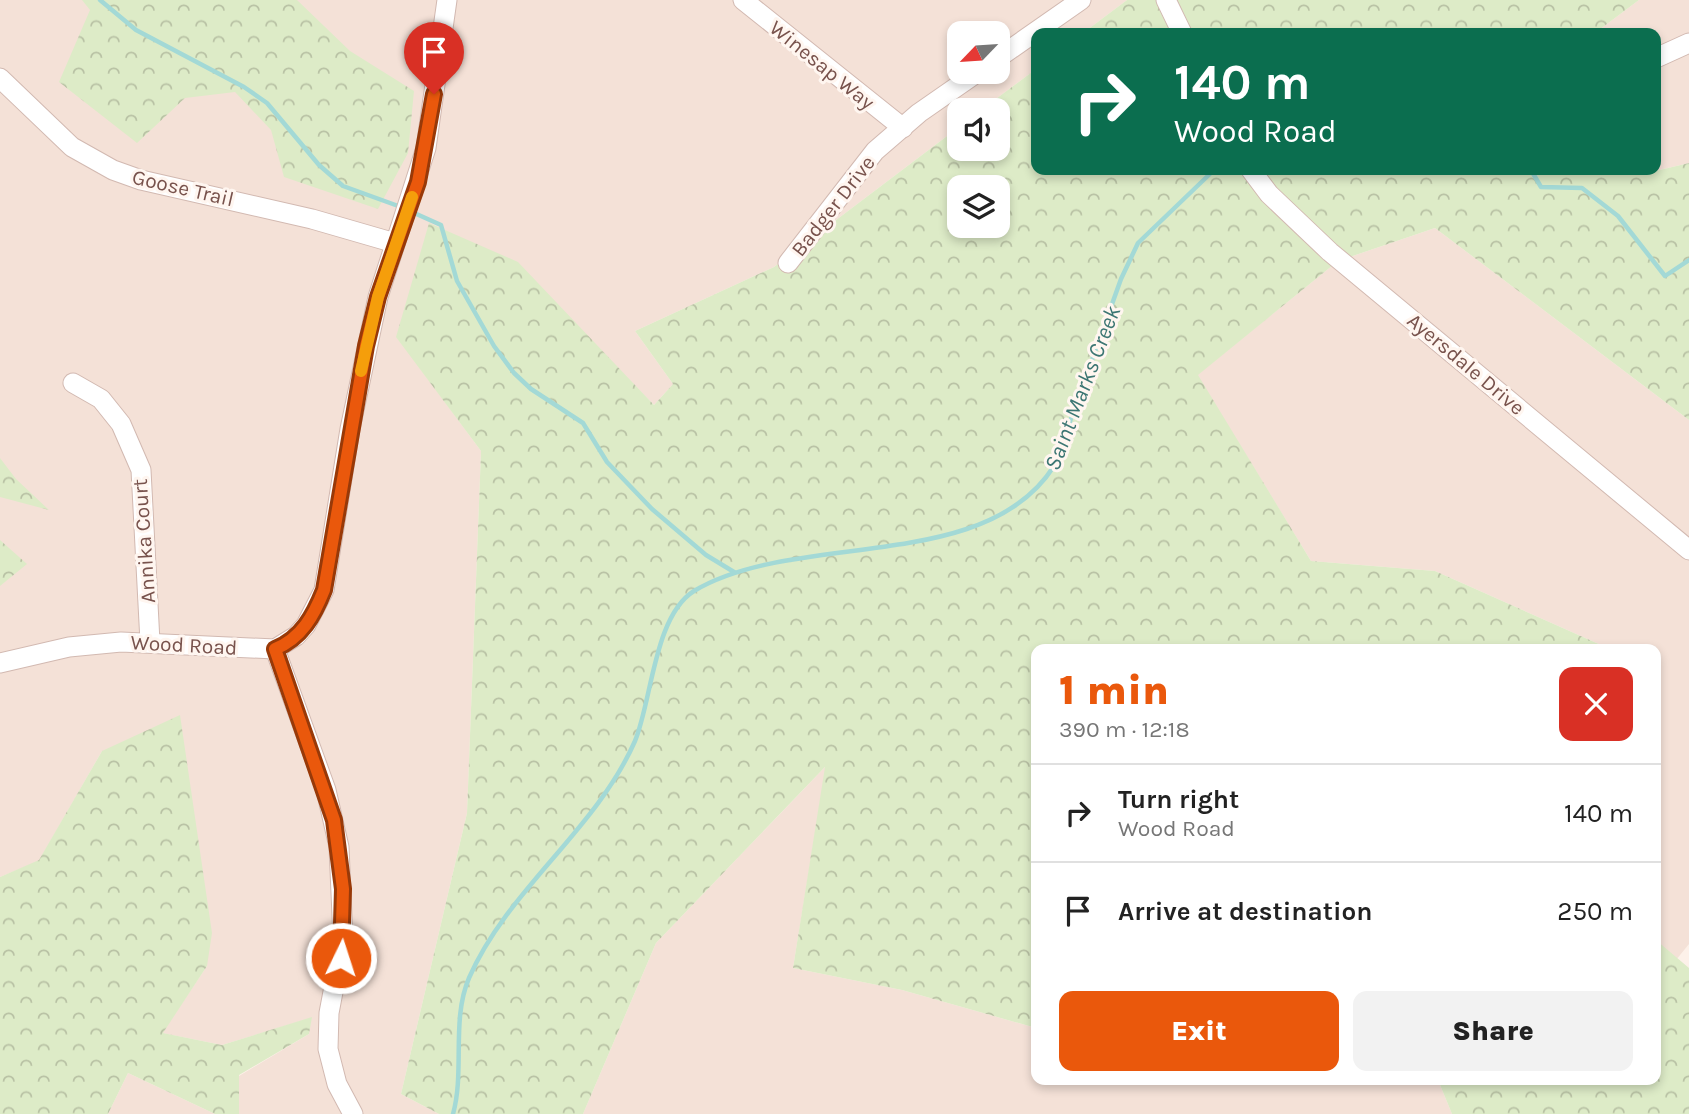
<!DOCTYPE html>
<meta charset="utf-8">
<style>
:root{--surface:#fff;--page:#f2f2f2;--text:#222;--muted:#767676;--line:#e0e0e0;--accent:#ea580c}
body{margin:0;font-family:Karla,sans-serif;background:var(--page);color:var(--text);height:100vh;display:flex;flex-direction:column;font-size:26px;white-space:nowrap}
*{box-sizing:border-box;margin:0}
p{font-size:23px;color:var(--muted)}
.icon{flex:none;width:38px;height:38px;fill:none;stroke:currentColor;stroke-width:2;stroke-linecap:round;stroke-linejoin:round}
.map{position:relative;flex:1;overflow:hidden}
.panel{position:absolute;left:1031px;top:644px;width:630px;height:441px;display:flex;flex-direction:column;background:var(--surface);border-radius:14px;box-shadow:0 4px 10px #0003}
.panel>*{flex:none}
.hud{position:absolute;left:1031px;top:28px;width:630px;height:147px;border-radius:14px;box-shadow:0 4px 10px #0003;background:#0b6e4f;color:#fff;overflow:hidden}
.needle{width:46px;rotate:245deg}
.fabs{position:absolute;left:947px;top:21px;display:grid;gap:14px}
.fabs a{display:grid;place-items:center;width:63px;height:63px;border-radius:14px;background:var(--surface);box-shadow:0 4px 10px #0003;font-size:35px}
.pin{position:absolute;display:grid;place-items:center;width:60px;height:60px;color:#fff;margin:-72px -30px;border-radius:50% 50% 50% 0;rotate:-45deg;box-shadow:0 0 7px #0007}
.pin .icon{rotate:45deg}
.me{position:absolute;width:77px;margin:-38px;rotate:4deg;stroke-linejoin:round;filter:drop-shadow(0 0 5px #0008)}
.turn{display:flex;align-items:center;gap:24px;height:147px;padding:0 28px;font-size:32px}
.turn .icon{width:91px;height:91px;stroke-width:2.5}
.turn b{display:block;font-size:49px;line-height:60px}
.round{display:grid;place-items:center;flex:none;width:74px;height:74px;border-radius:14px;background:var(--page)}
.head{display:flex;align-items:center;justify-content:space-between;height:119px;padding:0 28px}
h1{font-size:42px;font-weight:800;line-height:52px;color:var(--accent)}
.cta{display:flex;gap:14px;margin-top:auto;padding:14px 28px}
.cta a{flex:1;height:80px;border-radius:14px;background:var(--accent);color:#fff;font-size:28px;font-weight:800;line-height:80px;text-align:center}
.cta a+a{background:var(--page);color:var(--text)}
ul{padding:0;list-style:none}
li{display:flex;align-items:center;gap:21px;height:98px;padding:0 28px;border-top:2px solid var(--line)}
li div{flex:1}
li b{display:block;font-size:26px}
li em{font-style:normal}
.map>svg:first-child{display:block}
.residential{fill:#f4e1d7;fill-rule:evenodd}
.forest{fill:url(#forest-crowns);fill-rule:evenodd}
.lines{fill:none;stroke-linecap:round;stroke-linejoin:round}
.stream{stroke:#a3d9d6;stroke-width:4.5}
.minor-casing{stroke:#d2b9b1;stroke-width:21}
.minor{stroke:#fff;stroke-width:19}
.route-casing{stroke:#983908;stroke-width:18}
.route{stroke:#ea580c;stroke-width:12}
.slow{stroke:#f59e0b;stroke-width:12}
.labels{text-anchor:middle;stroke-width:6;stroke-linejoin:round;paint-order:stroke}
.street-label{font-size:21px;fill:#78524c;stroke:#fff6f0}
.water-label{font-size:23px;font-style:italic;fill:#3c7673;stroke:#fff6f0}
</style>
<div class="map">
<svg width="1689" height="1114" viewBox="0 0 1689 1114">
<defs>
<pattern id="forest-crowns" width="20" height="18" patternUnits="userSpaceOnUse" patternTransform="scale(1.75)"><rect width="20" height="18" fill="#ddebc7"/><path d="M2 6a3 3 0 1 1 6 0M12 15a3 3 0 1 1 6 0" fill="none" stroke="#b8c1a4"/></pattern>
</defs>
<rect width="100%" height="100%" fill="#fdf1e9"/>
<g class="residential">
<path d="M0 0H1127L1083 33H1036V69L981 110H959V127L774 267 635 331 673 384 654 405 609 359 397 337 481 451 467 813 401 1094 439 1114H239V1076L309 1034 311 1018 222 1045 162 1033 207 966 102 751 39 861 0 877ZM959 33H998V72H959Z"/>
<polygon points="1639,0 1689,0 1689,163 1647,173 1645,170 1656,170 1656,33 1595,33"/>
<polygon points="1435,228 1689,420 1689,944 1676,960 1656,940 1656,649 1610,649 1435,571 1311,561 1197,375 1338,261"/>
<polygon points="826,766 793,968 902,990 1036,1028 1036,1080 1438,1080 1452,1114 583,1114 656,943"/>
<polygon points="128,1073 215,1114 108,1114"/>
</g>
<g class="forest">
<polygon points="82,0 297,0 350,51 414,91 408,153 378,209 284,177 271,130 235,92 185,98 137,143 59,82 90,10"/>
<polygon points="1127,0 1639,0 1595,33 1083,33"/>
<path d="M1036 69V170H1645L1647 173 1689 163V420L1435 228 1338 261 1198 375 1311 561 1435 571 1610 649H1036V1028L902 990 793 968 825 767 656 943 583 1114H439L401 1094 467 813 481 451 396 337 429 223 518 262 654 405 673 384 635 331 774 267 959 127V149H998V110H981ZM959 187H998V226H959Z"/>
<polygon points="0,458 16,479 49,510 0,497"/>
<polygon points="0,540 27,564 0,586"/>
<polygon points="180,715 212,933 207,966 163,1033 222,1045 312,1017 309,1034 239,1075 239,1114 215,1114 128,1073 108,1114 0,1114 0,877 39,860 102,751"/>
<polygon points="1656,940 1689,968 1689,1114 1452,1114 1438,1080 1656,1080"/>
</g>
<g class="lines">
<g class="stream">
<polyline points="100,0 136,30 244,87 267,103 319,165 343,186 401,207"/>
<polyline points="1531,170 1541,187 1582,188 1618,216 1665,276 1689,260"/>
<polyline points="412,212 441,225 457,281 494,346 514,373 531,389 583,423 607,462 652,509 706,555 734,572"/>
<path d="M453 1114C465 1071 451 1020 469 978 508 889 596 830 635 741 652 700 654 616 694 591 796 530 985 575 1054 466L1121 279 1138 243 1214 170"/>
</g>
<g class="minor-casing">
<g id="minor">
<polyline points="743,0 903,128"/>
<polyline points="1166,0 1182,33"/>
<polyline points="998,58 1081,0"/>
<polyline points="1656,58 1689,43"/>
<polyline points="0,78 72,147 113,170 141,180 312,219 395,243"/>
<polyline points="1251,170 1269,194 1330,252 1689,550"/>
<polyline points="788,263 875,151 919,113 978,72"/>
<polyline points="73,383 101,399 121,424 141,470 150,642"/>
<polyline points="275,649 326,790 339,847 343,939 329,1013 328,1049 337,1084 353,1114"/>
<polyline points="0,663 69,647 121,642 275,649 296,636 306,625 324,590 350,429 378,297 426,148 447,0"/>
</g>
</g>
<use href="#minor" class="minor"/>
</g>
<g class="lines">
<g class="route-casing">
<path id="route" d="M341 958 343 889 334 820 275 649C302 638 314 615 324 590L366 346 378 297 418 182 434 94"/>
</g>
<use href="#route" class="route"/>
<polyline class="slow" points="361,371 378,297 412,197"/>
</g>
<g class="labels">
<g class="street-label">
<text transform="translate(822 65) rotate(39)" y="7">Winesap Way</text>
<text transform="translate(183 188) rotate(13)" y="7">Goose Trail</text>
<text transform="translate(833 206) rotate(-52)" y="7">Badger Drive</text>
<text transform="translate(1466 364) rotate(40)" y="7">Ayersdale Drive</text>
<text transform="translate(144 541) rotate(-94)" y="7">Annika Court</text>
<text transform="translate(184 645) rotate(3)" y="7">Wood Road</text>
</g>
<g class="water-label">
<text transform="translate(1082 388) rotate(-69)" y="8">Saint Marks Creek</text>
</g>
</g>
</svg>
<div class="fabs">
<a><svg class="needle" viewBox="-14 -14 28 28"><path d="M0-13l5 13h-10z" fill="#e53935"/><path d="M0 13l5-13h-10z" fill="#767676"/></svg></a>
<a><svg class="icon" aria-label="sound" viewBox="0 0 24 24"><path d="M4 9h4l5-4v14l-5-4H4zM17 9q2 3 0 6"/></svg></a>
<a><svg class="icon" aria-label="layers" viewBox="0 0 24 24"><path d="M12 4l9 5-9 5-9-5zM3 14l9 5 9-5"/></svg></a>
</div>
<div class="pin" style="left:434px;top:94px;background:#d93025"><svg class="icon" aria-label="arrive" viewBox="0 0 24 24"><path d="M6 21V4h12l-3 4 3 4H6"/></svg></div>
<svg class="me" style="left:341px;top:958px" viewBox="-20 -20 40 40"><circle r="17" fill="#ea580c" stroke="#fff" stroke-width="3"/><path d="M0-11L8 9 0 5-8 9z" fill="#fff"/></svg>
<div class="hud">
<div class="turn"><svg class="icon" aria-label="right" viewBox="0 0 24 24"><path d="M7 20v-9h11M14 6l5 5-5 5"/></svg><div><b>140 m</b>Wood Road</div></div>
</div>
<section class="panel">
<div class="head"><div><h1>1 min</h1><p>390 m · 12:18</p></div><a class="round" style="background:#d93025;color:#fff"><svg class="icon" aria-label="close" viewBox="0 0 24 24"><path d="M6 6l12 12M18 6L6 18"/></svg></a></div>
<ul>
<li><svg class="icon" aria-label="right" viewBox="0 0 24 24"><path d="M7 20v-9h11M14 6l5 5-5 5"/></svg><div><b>Turn right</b><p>Wood Road</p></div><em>140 m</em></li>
<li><svg class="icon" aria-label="arrive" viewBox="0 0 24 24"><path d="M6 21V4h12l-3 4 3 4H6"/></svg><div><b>Arrive at destination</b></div><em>250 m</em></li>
</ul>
<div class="cta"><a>Exit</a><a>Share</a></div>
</section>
</div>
